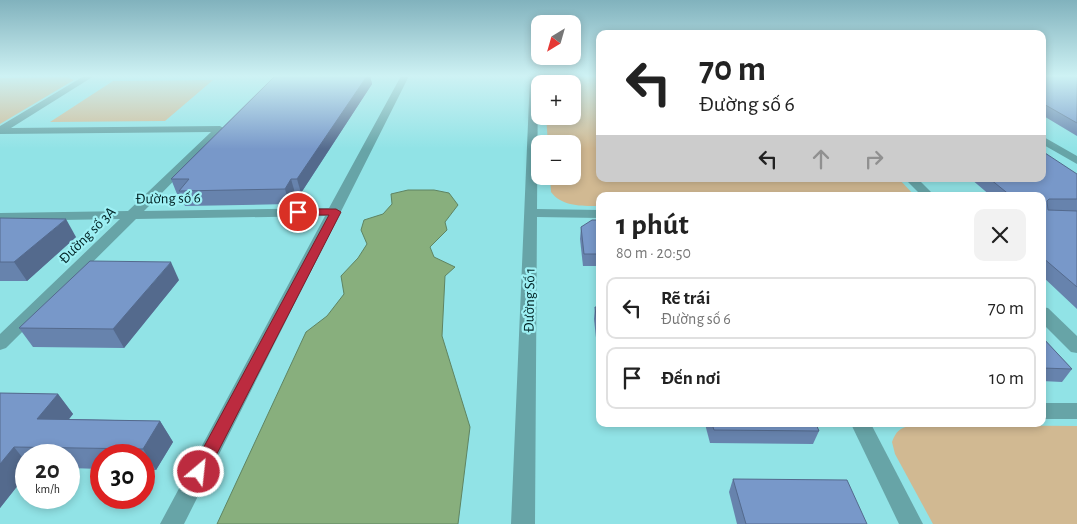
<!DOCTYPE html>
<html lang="vi">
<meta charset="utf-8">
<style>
:root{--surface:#fff;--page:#f2f2f2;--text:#222;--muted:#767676;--line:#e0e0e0}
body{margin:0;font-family:"Alegreya Sans",sans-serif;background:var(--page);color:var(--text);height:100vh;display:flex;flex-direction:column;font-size:19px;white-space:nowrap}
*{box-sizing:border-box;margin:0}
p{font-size:16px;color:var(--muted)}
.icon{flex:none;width:28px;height:28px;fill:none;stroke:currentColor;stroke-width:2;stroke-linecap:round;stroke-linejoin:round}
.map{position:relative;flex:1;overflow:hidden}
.side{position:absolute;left:596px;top:192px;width:450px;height:235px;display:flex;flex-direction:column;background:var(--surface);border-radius:10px;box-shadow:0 2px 8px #0003}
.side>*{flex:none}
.hud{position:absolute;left:596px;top:30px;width:450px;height:152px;border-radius:10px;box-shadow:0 2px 8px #0003;background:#fff;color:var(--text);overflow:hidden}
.needle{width:32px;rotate:217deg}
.controls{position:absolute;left:531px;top:15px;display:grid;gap:10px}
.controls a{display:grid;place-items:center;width:50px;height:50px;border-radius:10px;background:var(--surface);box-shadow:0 2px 8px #0003;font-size:25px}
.speed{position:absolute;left:15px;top:444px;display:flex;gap:10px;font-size:25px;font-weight:700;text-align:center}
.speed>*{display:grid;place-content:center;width:65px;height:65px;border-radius:50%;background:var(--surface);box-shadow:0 2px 8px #0003;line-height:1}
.speed small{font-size:12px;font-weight:400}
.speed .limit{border:8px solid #d22;background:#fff;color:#111}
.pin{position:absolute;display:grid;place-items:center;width:42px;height:42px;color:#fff;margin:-21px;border:2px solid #fff;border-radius:50%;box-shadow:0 1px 5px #0007}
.me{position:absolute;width:55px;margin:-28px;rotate:28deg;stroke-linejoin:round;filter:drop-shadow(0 0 4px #0008)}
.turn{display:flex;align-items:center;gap:18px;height:105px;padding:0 20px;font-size:22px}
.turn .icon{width:65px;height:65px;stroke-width:2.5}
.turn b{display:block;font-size:35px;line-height:42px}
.lanes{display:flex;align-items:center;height:48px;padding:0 20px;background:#0003;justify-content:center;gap:25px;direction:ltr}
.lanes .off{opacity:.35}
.round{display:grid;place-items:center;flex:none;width:52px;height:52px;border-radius:10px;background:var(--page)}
.summary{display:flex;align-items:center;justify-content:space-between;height:85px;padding:0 20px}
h1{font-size:30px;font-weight:600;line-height:38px}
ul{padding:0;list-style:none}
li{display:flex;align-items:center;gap:15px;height:62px;margin:0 10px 8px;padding:0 10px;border:2px solid var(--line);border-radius:10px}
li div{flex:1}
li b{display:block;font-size:19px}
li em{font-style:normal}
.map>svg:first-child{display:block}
.green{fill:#d1b992}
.water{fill:#88af7d;stroke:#5f8462}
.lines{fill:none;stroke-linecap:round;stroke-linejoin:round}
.minor{fill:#67a4a7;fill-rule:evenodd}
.wall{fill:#6783ad}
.shaded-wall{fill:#546a8d}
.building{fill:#7898c9;stroke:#546a8d}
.route{fill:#bc2b3f;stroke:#7a1c29}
.labels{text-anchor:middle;stroke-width:4.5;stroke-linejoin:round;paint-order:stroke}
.street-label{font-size:15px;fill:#002123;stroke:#9ef0f4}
</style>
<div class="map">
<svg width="1077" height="524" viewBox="0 0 1077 524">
<rect width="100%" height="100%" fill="#91e3e6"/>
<g class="green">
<path d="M543 76H600V179H899L915 196H600V206C583 206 562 207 551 192L550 176H572V144H548L546 116H572V84H543Z"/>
<polygon points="67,77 74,80 0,124 0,78"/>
<polygon points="213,80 165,121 50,122 113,81"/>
<path d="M916 425 1077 426V524H933L895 454 892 442C897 428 903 427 916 425Z"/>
</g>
<polygon class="water" points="408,190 434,190 449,193 458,205 445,222 447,230 430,247 434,257 455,267 445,276 442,336 470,427 458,524 217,524 306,332 327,316 344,294 341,276 358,258 367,244 361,230 364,220 383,214 392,204 391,194"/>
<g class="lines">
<g class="minor">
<polygon points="84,76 94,76 11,128 220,126 225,129 144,211 329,208 401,76 409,76 184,524 160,524 325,216 136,219 6,348 0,350 0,334 120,219 0,221 0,213 128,211 211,132 0,134 0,126"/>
<polygon points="530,76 538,76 537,209 600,210 600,218 537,217 535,524 511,524"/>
<polygon points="1042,136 1077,156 1077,164 1042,144"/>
<polygon points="905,179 918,179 935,196 922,196"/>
<polygon points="1042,307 1048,308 1077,336 1077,353 1071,352 1042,323"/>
<rect x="1042" y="403" width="35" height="16"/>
<polygon points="851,424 871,424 923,524 899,524"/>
</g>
</g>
<g class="wall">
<polygon points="275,76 370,76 372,84 301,193 295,193 289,204 185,206 180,194 177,194 171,179"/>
<polygon points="1042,76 1077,76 1077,136 1042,115"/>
<polygon points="1077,174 1077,309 1042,276 1042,196 991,196 971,179 1042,179"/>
<polygon points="0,218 76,237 27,281 0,281"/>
<polygon points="600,220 600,266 583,266 580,239 581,227"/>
<polygon points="179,280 124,348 33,347 19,328"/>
<polygon points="595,307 600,307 600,375 594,319"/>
<polygon points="1042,337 1072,369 1062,382 1042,381"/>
<polygon points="0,393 58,394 73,414 69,419 160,421 173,442 156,470 144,470 144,455 101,455 101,469 69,468 69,455 26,455 26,475 0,508"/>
<polygon points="705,424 816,424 819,431 813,444 710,443"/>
<polygon points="733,479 867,524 737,524 729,492"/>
</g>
<g class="shaded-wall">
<polygon points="367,76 370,76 372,84 301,193 297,179"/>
<polygon points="291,179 295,193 289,204 285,189"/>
<polygon points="66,219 76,237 27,281 14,262"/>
<polygon points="171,262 179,280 124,348 113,329"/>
<polygon points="58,394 73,414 53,439 37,419"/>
<polygon points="160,421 173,442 156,470 143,449"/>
<polygon points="14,447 26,462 26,475 0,508 0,464"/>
</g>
<g class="building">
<polygon points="275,76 367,76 297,179 291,179 285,189 179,191 189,179 171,179"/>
<polygon points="1042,76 1077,76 1077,123 1042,103"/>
<polygon points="1042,151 1077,174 1077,199 1049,199 1047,201 1048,210 1077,211 1077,287 1042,257 1042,223 1044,223 1042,222 1042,196 1011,196 990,179 1042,179"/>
<polygon points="0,218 66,219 14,262 0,262"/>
<polygon points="592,220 600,220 600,254 584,254 581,227"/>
<polygon points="90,261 171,262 113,329 19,328"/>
<polygon points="595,307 600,307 600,352"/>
<polygon points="1042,337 1072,369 1042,368"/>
<polygon points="0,393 58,394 37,419 160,421 143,449 14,447 0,464"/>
<polygon points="712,424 816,424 819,431 714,430"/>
<polygon points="733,479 847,480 867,524 746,524"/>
</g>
<linearGradient id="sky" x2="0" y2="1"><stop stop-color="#81b2bd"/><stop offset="0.51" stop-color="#cef2f4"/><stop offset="1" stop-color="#cef2f4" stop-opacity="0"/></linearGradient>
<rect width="1077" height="149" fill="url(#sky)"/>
<polygon class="route" points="298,209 336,209 341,212 205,477 199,479 193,477 191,472 193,467 329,215 295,215 293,212"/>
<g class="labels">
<g class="street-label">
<text transform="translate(168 198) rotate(-1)" y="5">Đường số 6</text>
<text transform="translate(87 235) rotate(-45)" y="5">Đường số 3A</text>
<text transform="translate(529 300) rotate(-89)" y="5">Đường Số 1</text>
</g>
</g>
</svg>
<div class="controls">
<a><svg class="needle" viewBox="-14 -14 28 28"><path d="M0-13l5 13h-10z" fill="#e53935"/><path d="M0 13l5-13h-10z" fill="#767676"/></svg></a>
<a>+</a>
<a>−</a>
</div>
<div class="speed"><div>20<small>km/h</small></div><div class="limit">30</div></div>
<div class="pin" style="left:298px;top:212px;background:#d93025"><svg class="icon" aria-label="arrive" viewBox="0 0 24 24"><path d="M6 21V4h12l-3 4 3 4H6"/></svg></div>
<svg class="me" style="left:199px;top:472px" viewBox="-20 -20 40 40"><circle r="17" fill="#bc2b3f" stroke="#fff" stroke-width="3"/><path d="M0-11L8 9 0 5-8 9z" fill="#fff"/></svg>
<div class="hud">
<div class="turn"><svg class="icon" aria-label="left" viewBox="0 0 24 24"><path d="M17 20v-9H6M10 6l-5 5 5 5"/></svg><div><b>70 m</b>Đường số 6</div></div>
<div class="lanes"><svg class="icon" aria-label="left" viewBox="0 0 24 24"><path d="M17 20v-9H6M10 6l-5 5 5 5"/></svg><svg class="icon off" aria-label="ahead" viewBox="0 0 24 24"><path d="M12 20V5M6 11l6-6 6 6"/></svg><svg class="icon off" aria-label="right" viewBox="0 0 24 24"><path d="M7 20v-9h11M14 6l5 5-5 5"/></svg></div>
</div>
<section class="side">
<div class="summary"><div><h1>1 phút</h1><p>80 m · 20:50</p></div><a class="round"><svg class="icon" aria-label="close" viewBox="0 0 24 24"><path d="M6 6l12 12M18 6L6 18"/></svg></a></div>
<ul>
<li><svg class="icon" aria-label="left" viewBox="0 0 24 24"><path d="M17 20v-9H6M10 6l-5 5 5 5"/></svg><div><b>Rẽ trái</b><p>Đường số 6</p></div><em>70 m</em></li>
<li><svg class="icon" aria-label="arrive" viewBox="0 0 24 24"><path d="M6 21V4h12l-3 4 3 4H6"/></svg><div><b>Đến nơi</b></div><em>10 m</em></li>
</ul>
</section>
</div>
